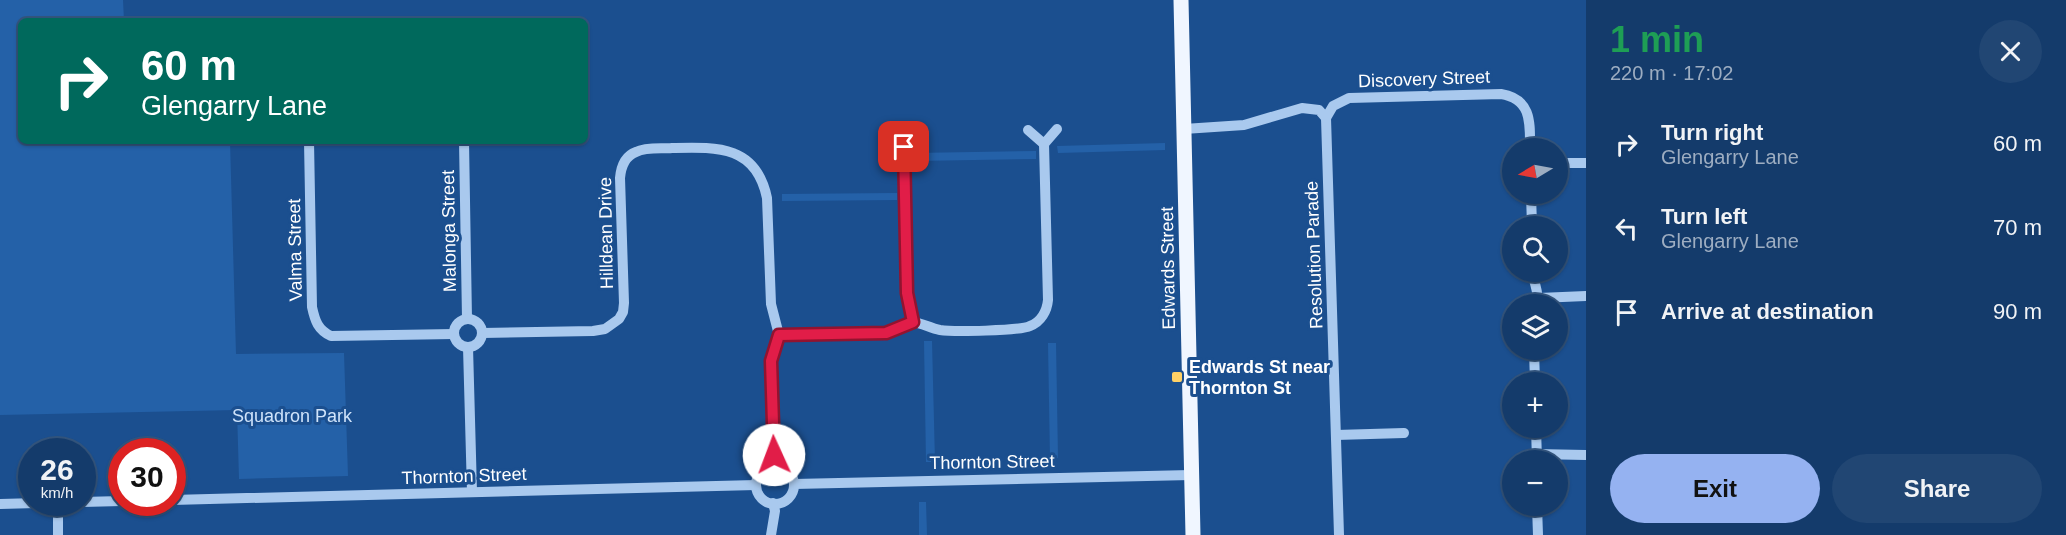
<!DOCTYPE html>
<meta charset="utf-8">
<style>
:root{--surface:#143b6b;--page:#214673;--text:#f1f3f6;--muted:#9dadc1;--line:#33557e;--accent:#95b2f1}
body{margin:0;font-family:Arial,sans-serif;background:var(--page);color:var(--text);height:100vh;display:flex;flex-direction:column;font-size:22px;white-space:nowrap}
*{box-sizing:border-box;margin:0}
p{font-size:20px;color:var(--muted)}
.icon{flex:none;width:33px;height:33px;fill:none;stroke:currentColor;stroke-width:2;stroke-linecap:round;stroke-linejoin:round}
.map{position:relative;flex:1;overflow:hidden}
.side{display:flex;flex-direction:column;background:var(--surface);width:480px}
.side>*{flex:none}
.top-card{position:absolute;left:18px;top:18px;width:570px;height:126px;border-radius:9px;box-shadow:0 2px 4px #0004,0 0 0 2px var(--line);background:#00695c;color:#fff;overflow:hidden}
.needle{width:39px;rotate:260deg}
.controls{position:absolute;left:1502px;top:138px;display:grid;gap:12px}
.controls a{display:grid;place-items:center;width:66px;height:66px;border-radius:50%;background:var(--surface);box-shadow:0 2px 4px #0004,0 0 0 2px var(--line);font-size:30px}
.speed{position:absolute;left:18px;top:438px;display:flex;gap:12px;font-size:30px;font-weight:700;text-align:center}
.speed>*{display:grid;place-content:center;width:78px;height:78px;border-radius:50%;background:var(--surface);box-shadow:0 2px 4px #0004,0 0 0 2px var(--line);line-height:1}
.speed small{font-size:15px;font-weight:400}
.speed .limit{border:9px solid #d22;background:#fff;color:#111}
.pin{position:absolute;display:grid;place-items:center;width:51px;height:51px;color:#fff;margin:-26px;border-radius:12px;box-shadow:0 3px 9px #0006}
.me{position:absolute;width:66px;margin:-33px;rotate:358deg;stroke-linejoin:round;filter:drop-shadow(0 0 4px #0008)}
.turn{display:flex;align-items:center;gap:21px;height:126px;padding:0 24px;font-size:27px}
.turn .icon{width:78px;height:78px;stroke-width:2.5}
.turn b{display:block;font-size:42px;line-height:51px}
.round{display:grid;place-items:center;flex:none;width:63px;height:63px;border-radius:32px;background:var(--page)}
.headline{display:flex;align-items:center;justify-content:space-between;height:102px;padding:0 24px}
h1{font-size:36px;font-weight:800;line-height:45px;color:#1e9e55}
.action{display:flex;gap:12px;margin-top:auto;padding:12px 24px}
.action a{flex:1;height:69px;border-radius:36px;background:var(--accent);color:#111;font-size:24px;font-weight:800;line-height:69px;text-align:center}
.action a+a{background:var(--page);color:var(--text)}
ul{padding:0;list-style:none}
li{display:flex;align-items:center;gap:18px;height:84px;padding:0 24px}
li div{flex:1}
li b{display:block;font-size:22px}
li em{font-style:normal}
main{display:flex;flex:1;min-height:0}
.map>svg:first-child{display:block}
.green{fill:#2461a8}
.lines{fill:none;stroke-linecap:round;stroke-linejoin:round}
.minor{stroke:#a9c9ee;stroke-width:10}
.major{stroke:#f0f6ff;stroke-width:15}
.route-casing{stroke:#92132f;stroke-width:15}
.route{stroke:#e11d48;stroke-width:10}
.poi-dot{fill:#ffd166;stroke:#1b4f8f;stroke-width:2}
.labels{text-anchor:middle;stroke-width:6;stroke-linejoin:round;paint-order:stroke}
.street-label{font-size:18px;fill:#fff;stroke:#1b4f8f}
.poi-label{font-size:18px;font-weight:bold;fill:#fff;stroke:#1b4f8f;text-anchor:start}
.park-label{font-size:18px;fill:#cfe3fa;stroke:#1b4f8f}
</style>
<main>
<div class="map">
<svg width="1586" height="535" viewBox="0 0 1586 535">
<rect width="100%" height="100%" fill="#1b4f8f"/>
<g class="green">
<polygon points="0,0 123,0 124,21 21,21 21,141 230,141 236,354 344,353 348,476 239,479 237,410 0,415"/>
<polygon points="1165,143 1165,150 1058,153 1057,146"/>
<polygon points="1036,151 1036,159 915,161 915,153"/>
<polygon points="897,193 897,200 782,201 782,194"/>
<polygon points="924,341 932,341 935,462 926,462"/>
<polygon points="1048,343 1056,343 1058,458 1050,459"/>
<polygon points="919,502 926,502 927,535 919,535"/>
</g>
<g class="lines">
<g class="minor">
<polyline points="1326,118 1339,535"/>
<path d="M1184 129 1244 125 1302 108 1319 110 1326 118 1333 106 1349 98 1501 94C1532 99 1530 123 1530 148"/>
<polyline points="1028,130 1044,144 1057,129"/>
<polyline points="890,134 905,147 919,132"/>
<path d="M309 141 312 307C315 321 318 330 331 336L454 334"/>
<polyline points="464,141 467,319"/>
<polyline points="905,147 907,293 913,322"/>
<polyline points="1557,163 1586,163"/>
<polyline points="1531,194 1532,226"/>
<path d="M1533 272C1533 282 1540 294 1537 303"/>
<polyline points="1539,298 1586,296"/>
<circle cx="468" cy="333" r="14"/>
<path d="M913 322C922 323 930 328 940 330 952 332 1020 331 1030 326 1041 322 1047 311 1048 300L1044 144"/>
<path d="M482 333 593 331 605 329 619 319 623 312 624 303 620 178C621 167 625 156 636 152 646 147 661 149 672 148 717 147 756 145 767 198L771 304 779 335 771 361 774 466"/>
<polyline points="779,335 886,333 913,322"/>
<polyline points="468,347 472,492"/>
<polyline points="1534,350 1535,382"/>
<polyline points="1536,428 1537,460"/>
<polyline points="1336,435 1404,433"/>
<polyline points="1536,454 1586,455"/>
<circle cx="775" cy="485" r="19"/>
<polyline points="794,484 1191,475"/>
<polyline points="172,500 756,485"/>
<polyline points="82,502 122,501"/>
<polyline points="58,503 58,535"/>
<polyline points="0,504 73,502"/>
<polyline points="1537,506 1538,535"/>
<polyline points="771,535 775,511 773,503"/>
</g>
<polyline class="major" points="1181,0 1193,535"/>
</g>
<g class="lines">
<g class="route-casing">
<polyline id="route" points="774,455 771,361 779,335 886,333 913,322 907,293 904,147"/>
</g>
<use href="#route" class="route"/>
</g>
<rect class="poi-dot" x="1171" y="371" width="12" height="12" rx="3"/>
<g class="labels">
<g class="street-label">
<text transform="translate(1424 79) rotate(-2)" y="6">Discovery Street</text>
<text transform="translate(449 231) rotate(-91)" y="6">Malonga Street</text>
<text transform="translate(606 233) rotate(-91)" y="6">Hilldean Drive</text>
<text transform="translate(295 250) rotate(-91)" y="6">Valma Street</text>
<text transform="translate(1314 255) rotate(-92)" y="6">Resolution Parade</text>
<text transform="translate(1168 268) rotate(-91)" y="6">Edwards Street</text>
<text transform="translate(992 462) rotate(-1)" y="6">Thornton Street</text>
<text transform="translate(464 476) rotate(-2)" y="6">Thornton Street</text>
</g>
<g class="poi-label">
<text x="1189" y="373">Edwards St near<tspan x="1189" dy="21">Thornton St</tspan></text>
</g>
<g class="park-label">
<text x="292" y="422">Squadron Park</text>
</g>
</g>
</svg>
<div class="controls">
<a><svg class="needle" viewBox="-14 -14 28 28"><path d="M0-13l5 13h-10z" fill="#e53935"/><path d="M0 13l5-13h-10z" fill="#9dadc1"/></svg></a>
<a><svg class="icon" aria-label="search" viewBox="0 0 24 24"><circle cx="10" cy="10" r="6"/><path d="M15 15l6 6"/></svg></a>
<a><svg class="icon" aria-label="layers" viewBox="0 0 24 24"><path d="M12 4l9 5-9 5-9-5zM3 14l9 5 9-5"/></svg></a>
<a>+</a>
<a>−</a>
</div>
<div class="speed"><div>26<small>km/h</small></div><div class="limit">30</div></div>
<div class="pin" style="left:904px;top:147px;background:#d93025"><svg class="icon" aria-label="arrive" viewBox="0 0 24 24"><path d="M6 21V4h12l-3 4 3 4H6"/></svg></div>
<svg class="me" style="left:774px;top:455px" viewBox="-20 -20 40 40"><circle r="19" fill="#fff"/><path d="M0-13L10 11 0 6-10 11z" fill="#e11d48"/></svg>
<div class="top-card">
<div class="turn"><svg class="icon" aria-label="right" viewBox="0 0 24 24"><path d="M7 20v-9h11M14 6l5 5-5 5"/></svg><div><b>60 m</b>Glengarry Lane</div></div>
</div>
</div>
<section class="side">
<div class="headline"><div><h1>1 min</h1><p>220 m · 17:02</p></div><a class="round"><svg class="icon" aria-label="close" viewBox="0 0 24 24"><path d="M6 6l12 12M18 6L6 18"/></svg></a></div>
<ul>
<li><svg class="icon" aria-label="right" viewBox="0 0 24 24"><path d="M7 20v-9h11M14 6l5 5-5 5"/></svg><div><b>Turn right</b><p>Glengarry Lane</p></div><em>60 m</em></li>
<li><svg class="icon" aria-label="left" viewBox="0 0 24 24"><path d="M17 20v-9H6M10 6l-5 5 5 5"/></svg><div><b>Turn left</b><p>Glengarry Lane</p></div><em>70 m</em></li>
<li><svg class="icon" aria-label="arrive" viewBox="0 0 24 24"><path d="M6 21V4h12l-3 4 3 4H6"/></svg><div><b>Arrive at destination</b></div><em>90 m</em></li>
</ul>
<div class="action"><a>Exit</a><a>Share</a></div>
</section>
</main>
